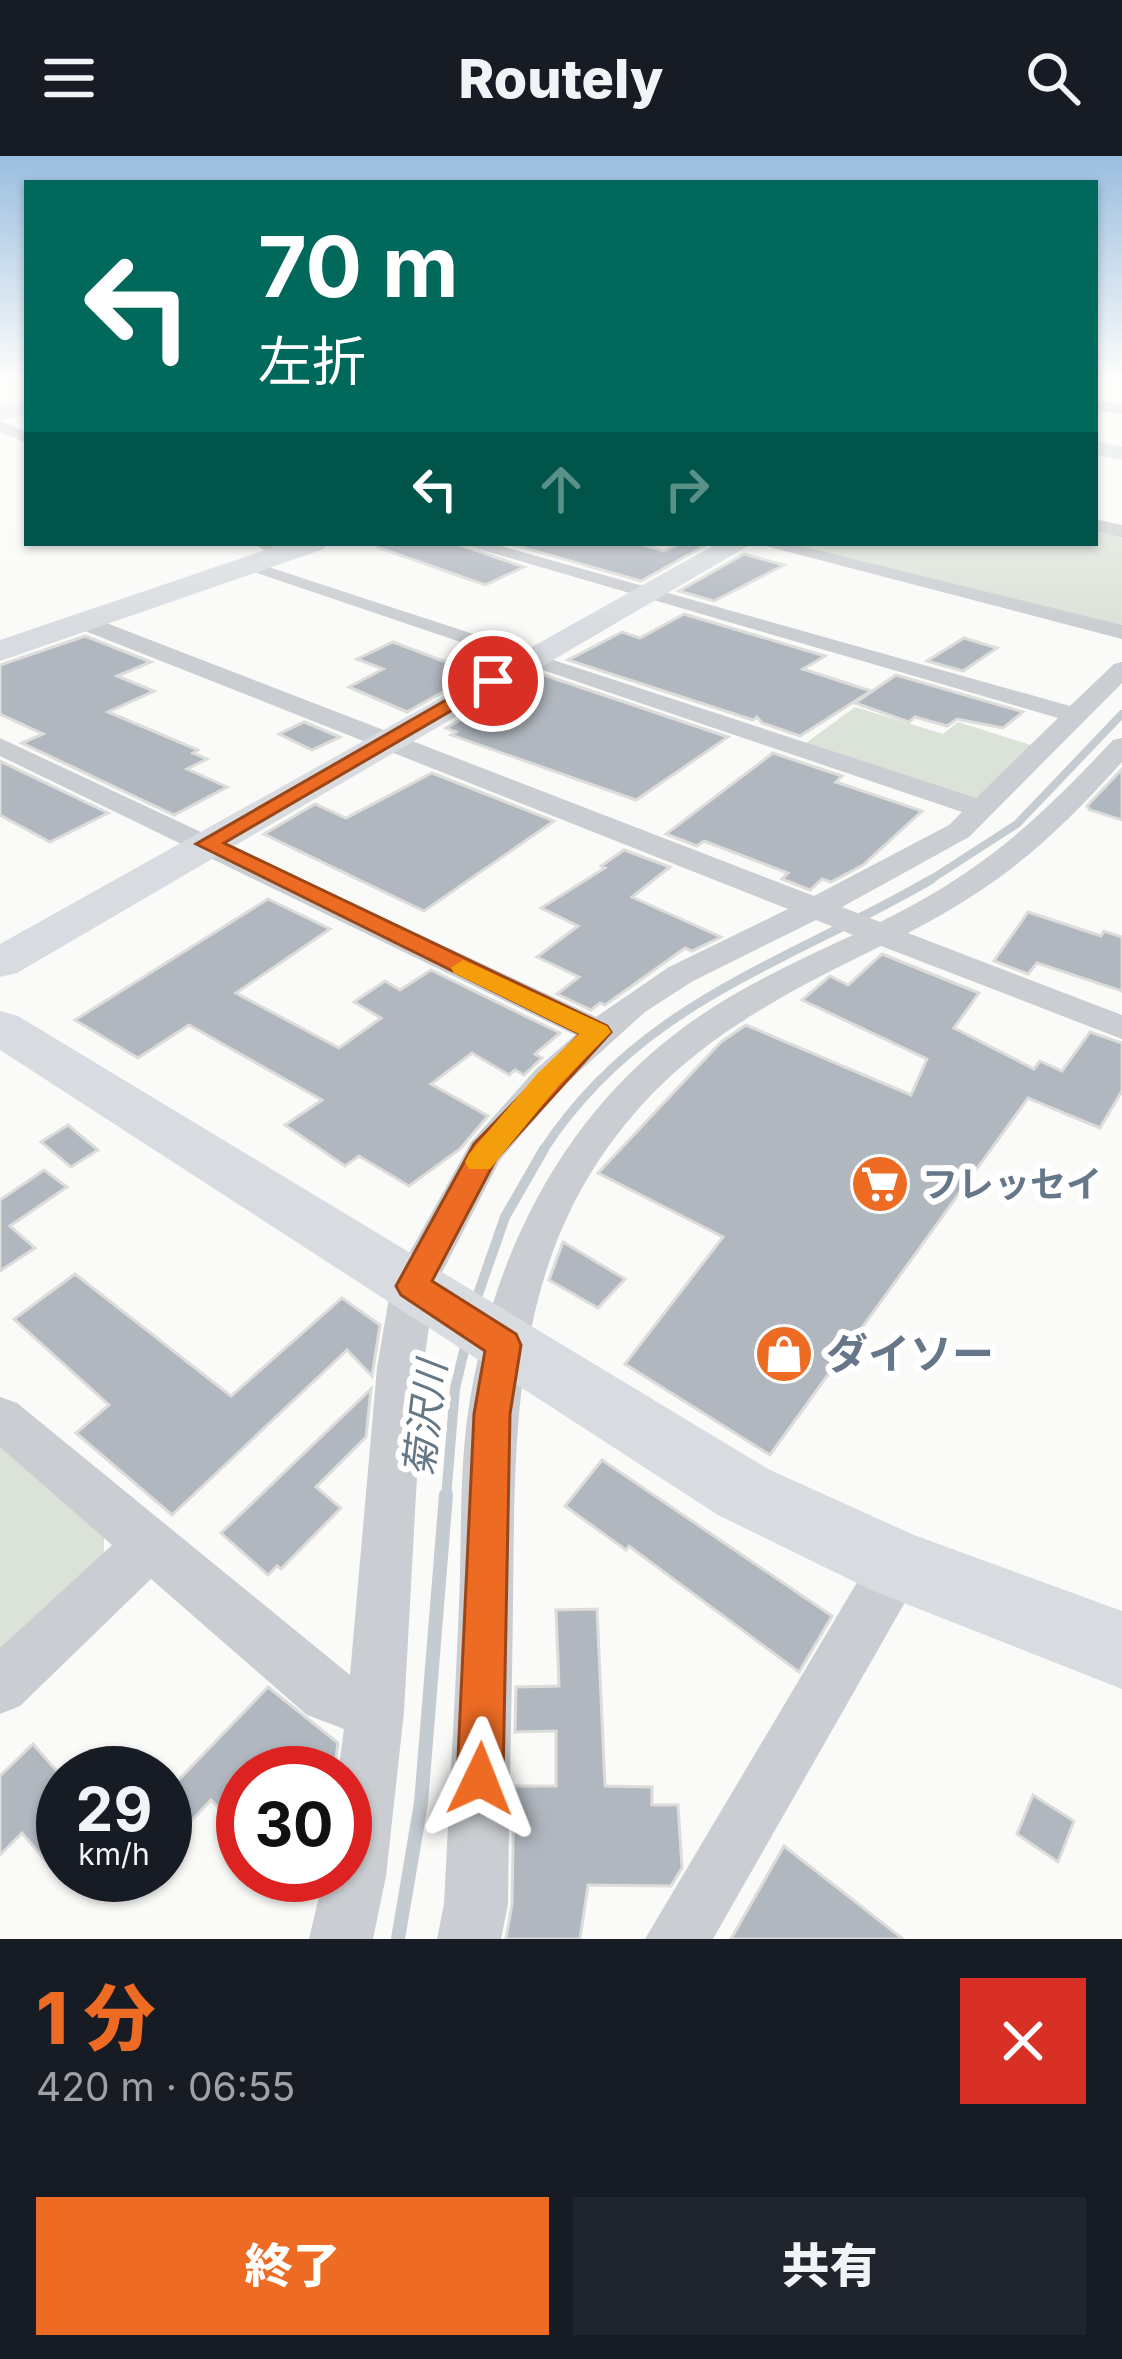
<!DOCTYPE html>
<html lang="ja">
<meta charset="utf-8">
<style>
:root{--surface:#171b24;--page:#20242c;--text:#f1f3f6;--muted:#9ea1a6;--accent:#ee6b24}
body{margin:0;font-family:Inter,"Noto Sans JP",sans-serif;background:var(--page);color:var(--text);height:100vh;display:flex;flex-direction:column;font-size:45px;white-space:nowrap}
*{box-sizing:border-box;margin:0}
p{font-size:39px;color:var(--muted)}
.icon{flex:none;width:66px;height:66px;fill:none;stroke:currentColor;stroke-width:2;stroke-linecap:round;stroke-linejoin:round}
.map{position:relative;height:1783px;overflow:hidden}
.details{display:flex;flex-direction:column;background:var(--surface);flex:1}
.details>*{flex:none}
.banner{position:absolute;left:24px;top:24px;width:1074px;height:366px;border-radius:0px;box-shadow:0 3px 9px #0004;background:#00695c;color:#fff;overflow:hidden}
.speed{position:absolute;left:36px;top:1590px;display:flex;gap:24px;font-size:60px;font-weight:700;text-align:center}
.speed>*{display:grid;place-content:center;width:156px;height:156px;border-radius:50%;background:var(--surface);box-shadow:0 3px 9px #0004;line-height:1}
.speed small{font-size:30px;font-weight:400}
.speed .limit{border:18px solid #d22;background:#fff;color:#111}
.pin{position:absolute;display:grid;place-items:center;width:102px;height:102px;color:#fff;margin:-51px;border:6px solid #fff;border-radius:50%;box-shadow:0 3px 12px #0007}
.me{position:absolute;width:132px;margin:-66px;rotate:2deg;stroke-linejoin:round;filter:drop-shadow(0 0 9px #0008)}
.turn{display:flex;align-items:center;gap:42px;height:252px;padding:0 36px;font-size:54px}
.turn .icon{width:156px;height:156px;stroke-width:2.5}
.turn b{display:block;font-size:84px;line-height:102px}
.lanes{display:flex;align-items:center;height:114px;padding:0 36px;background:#0003;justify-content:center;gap:60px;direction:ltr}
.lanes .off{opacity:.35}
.round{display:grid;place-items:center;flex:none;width:126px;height:126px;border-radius:0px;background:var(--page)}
.headline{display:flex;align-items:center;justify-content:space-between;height:204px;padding:0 36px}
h1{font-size:72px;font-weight:800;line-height:90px;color:var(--accent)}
.action{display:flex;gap:24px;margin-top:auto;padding:24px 36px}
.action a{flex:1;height:138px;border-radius:0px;background:var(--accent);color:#fff;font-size:48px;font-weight:800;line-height:138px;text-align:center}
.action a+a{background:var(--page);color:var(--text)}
header{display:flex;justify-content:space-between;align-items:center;height:156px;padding:0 36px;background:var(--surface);font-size:54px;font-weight:800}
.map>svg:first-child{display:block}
.green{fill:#dbe2d8}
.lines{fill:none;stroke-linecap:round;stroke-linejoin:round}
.stream-far4{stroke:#c4ccd2;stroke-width:4.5}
.stream-far3{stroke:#c4ccd2;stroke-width:8}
.stream-far2{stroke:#c4ccd2;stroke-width:9}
.stream-far1{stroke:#c4ccd2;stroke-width:10}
.stream{stroke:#c4ccd2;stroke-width:14}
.building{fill:#b0b7bf;stroke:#dcdcda;stroke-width:3}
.street{fill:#cacdd1;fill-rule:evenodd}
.secondary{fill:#d8dce0;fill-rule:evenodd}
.route{fill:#ee6b24;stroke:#9b4617;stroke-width:3}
.slow{fill:#f59e0b}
.labels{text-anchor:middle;stroke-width:12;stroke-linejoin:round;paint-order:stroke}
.poi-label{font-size:36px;font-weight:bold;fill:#67778a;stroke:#fff;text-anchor:start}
.water-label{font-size:39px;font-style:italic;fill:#637785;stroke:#fff}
.near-poi-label{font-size:42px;font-weight:bold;fill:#67778a;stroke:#fff;text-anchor:start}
</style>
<header><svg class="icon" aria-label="menu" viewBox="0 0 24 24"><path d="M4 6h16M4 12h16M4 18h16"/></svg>Routely<svg class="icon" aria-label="search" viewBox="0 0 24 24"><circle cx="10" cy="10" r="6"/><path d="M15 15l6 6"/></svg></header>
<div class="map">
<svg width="1122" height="1783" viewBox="0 0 1122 1783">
<rect width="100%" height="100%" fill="#fafaf8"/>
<g class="green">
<polygon points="1095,372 1122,378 1122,471 781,387 1095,387"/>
<polygon points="855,551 943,578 958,566 1034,590 983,641 966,643 802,590"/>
<polygon points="0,1287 104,1376 104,1405 0,1503"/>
</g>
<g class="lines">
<polyline class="stream-far4" points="0,223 9,221"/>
<polyline class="stream-far3" points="927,726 1017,668 1122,558"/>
<path class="stream-far2" d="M542 996C639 846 786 808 932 723"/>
<g class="stream-far1">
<polyline points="475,1147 505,1061 544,993"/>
<polyline points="446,1342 455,1232 466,1187"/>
</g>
<polyline class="stream" points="398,1783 421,1647 446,1339"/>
</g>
<g class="building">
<polygon points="377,387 454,387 524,411 485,429 377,391"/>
<polygon points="507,387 636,387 664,395 681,387 708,388 641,425"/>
<polygon points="744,398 784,409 714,445 679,435"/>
<polygon points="684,458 825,500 803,513 871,535 800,580 762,567 757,561 753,564 568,504 622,476 640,482"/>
<polygon points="85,480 151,506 117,520 154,535 108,556 198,594 193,597 207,603 187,613 227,631 174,659 22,587 43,578 0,558 0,509"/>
<polygon points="964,482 997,492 963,515 927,505"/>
<polygon points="393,486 446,506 458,500 487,511 407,556 349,531 383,513 357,503"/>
<polygon points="541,518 728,581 636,644 451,579 456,576 446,572"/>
<polygon points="896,519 1023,556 1003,572 957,563 947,570 915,561 909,566 855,547"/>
<polygon points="304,566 340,581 312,594 279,578"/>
<polygon points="773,597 842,620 836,626 922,655 863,709 831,726 822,723 810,734 782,723 788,717 704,685 697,690 666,678"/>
<polygon points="0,605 108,657 50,686 0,659"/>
<polygon points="1122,613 1122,664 1090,654 1087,650"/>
<polygon points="432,617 554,665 424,755 264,678 315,648 346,662"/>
<polygon points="624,694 670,711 632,741 721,781 692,795 685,792 605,849 600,847 591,854 557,838 579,821 537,801 578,770 541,752 605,712 601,710"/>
<polygon points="268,743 330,773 236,837 339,892 381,862 354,846 385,825 400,834 431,814 560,877 535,898 542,902 524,919 515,914 509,919 472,897 431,928 488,960 460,993 409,1030 359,1000 345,1010 285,969 322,944 189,869 138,902 75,864"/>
<polygon points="1028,756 1101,780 1104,775 1122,781 1122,835 1037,807 1028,818 994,805"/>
<polygon points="882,798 979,837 954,872 1034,913 1040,905 1062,915 1090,876 1122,887 1122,935 1100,972 1028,942 770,1299 625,1208 723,1081 598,1017 721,886 746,869 911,939 927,903 802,844 830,820 848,829"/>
<polygon points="68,969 98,994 71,1011 41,986"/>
<polygon points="44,1014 67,1031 10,1070 35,1092 0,1115 0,1044"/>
<polygon points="563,1086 625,1123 598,1152 549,1124"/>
<polygon points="75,1118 231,1240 342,1142 380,1169 372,1220 347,1194 172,1359 76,1277 109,1249 14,1163"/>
<polygon points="371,1233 366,1281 316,1331 341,1352 281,1413 277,1410 268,1419 221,1377"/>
<polygon points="602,1304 832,1460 799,1516 629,1390 626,1394 565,1350"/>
<polygon points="597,1453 605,1630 652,1631 652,1649 678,1649 682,1712 671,1730 588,1729 580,1783 506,1783 512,1748 514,1630 556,1630 556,1575 515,1576 516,1531 559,1530 556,1454"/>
<polygon points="268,1531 338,1587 334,1617 243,1617 243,1666 231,1653 226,1659 211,1644 165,1693 165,1638"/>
<polygon points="33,1588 63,1622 63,1725 22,1677 0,1699 0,1620"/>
<polygon points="1033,1639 1074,1665 1058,1706 1017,1678"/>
<polygon points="784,1690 903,1783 731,1783"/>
</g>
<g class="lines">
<g class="street">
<polygon points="1095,244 1122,248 1122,258 1095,254"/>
<polygon points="0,265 27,276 27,287 0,276"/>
<polygon points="1095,363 1122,369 1122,381 1095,375"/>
<polygon points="251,387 278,387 291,396 281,402"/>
<path d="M458 387H490L1070 550 1114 508 1122 506V527L969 681 842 751 880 766C982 716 1036 666 1113 584L1122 582V606C1052 684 1002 728 908 777L1122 859V883L881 790C799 830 718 871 653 937 511 1084 515 1258 513 1448 512 1548 509 1648 508 1748L501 1783H437L444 1748C449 1648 455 1548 459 1448 462 1384 459 1320 468 1257 489 1112 554 973 671 881 725 838 790 808 853 779L816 764 693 825 645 856 561 932 500 1004 435 1130 423 1212 404 1556 386 1720 373 1783H309L324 1719H345V1617H338L344 1573 307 1559 151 1423 20 1550 0 1558V1492L112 1389 0 1291V1241L17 1247 350 1519 377 1212 391 1130 471 986 535 914 575 879 0 600V582L596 861 669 811 788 753 80 473V463H96L814 740 949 669 962 656 233 409 250 405 976 642 1058 562Z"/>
<polygon points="754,387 788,387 1122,469 1122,483"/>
<polygon points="897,1384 916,1391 923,1409 916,1427 713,1783 645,1783 878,1391"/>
</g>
<g class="secondary">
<polygon points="27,245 27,259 0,264 0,250"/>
<polygon points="1095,285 1122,290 1122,304 1095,299"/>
<polygon points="286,387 328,387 324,393 0,505 0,484"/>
<polygon points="718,387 753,387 17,817 0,821 0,788"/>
<polygon points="0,855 18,860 768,1313 914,1379 1122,1455 1122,1533 871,1434 718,1359 0,894"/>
</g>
</g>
<linearGradient id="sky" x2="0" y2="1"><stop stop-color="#99bedf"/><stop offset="0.47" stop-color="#fdfdfc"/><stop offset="1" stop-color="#fdfdfc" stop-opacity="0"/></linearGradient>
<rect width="1122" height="471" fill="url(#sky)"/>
<polygon class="route" points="486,521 502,525 224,687 607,870 611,876 496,1003 432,1125 516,1178 521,1189 510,1258 503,1623 496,1639 480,1646 464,1639 457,1623 474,1258 485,1195 401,1139 396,1130 474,988 580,878 196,688"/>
<polygon class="slow" points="463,804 607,870 611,876 558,930 490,1013 469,1013 465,1006 469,998 538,917 579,878 454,817 451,812"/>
<defs>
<g id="supermarket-disc" transform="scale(3)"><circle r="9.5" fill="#ee6b24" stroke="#fff"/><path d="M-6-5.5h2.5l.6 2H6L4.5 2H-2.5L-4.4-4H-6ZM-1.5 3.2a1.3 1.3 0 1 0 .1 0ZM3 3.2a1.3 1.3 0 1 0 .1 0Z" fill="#fff"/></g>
<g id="shop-disc" transform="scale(3)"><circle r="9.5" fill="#ee6b24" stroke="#fff"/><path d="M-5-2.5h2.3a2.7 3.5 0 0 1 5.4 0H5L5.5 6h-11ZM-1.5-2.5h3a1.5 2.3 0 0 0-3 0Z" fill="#fff"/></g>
</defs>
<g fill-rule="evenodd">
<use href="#supermarket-disc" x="880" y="1028"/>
<use href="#shop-disc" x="784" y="1198"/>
</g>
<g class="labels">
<g class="poi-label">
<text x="922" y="1041">フレッセイ</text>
</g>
<g class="water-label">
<text transform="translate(425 1263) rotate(-83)" y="14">菊沢川</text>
</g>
<g class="near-poi-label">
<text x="826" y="1213">ダイソー</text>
</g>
</g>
</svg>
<div class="speed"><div>29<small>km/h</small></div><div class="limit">30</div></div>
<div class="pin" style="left:493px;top:525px;background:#d93025"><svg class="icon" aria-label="arrive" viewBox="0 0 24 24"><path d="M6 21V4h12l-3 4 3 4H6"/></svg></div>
<svg class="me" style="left:480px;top:1623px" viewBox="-20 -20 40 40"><path d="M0-17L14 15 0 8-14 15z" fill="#ee6b24" stroke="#fff" stroke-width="4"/></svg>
<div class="banner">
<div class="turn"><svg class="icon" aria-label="left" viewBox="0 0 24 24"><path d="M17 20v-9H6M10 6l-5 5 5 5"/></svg><div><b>70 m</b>左折</div></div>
<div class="lanes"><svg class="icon" aria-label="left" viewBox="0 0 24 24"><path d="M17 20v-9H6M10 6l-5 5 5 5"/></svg><svg class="icon off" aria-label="ahead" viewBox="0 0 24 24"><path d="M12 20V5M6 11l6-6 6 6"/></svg><svg class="icon off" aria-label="right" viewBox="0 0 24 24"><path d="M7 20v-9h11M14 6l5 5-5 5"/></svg></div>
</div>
</div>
<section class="details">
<div class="headline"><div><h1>1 分</h1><p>420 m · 06:55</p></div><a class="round" style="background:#d93025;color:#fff"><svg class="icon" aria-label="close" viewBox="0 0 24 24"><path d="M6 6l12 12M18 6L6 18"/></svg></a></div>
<div class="action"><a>終了</a><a>共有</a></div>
</section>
